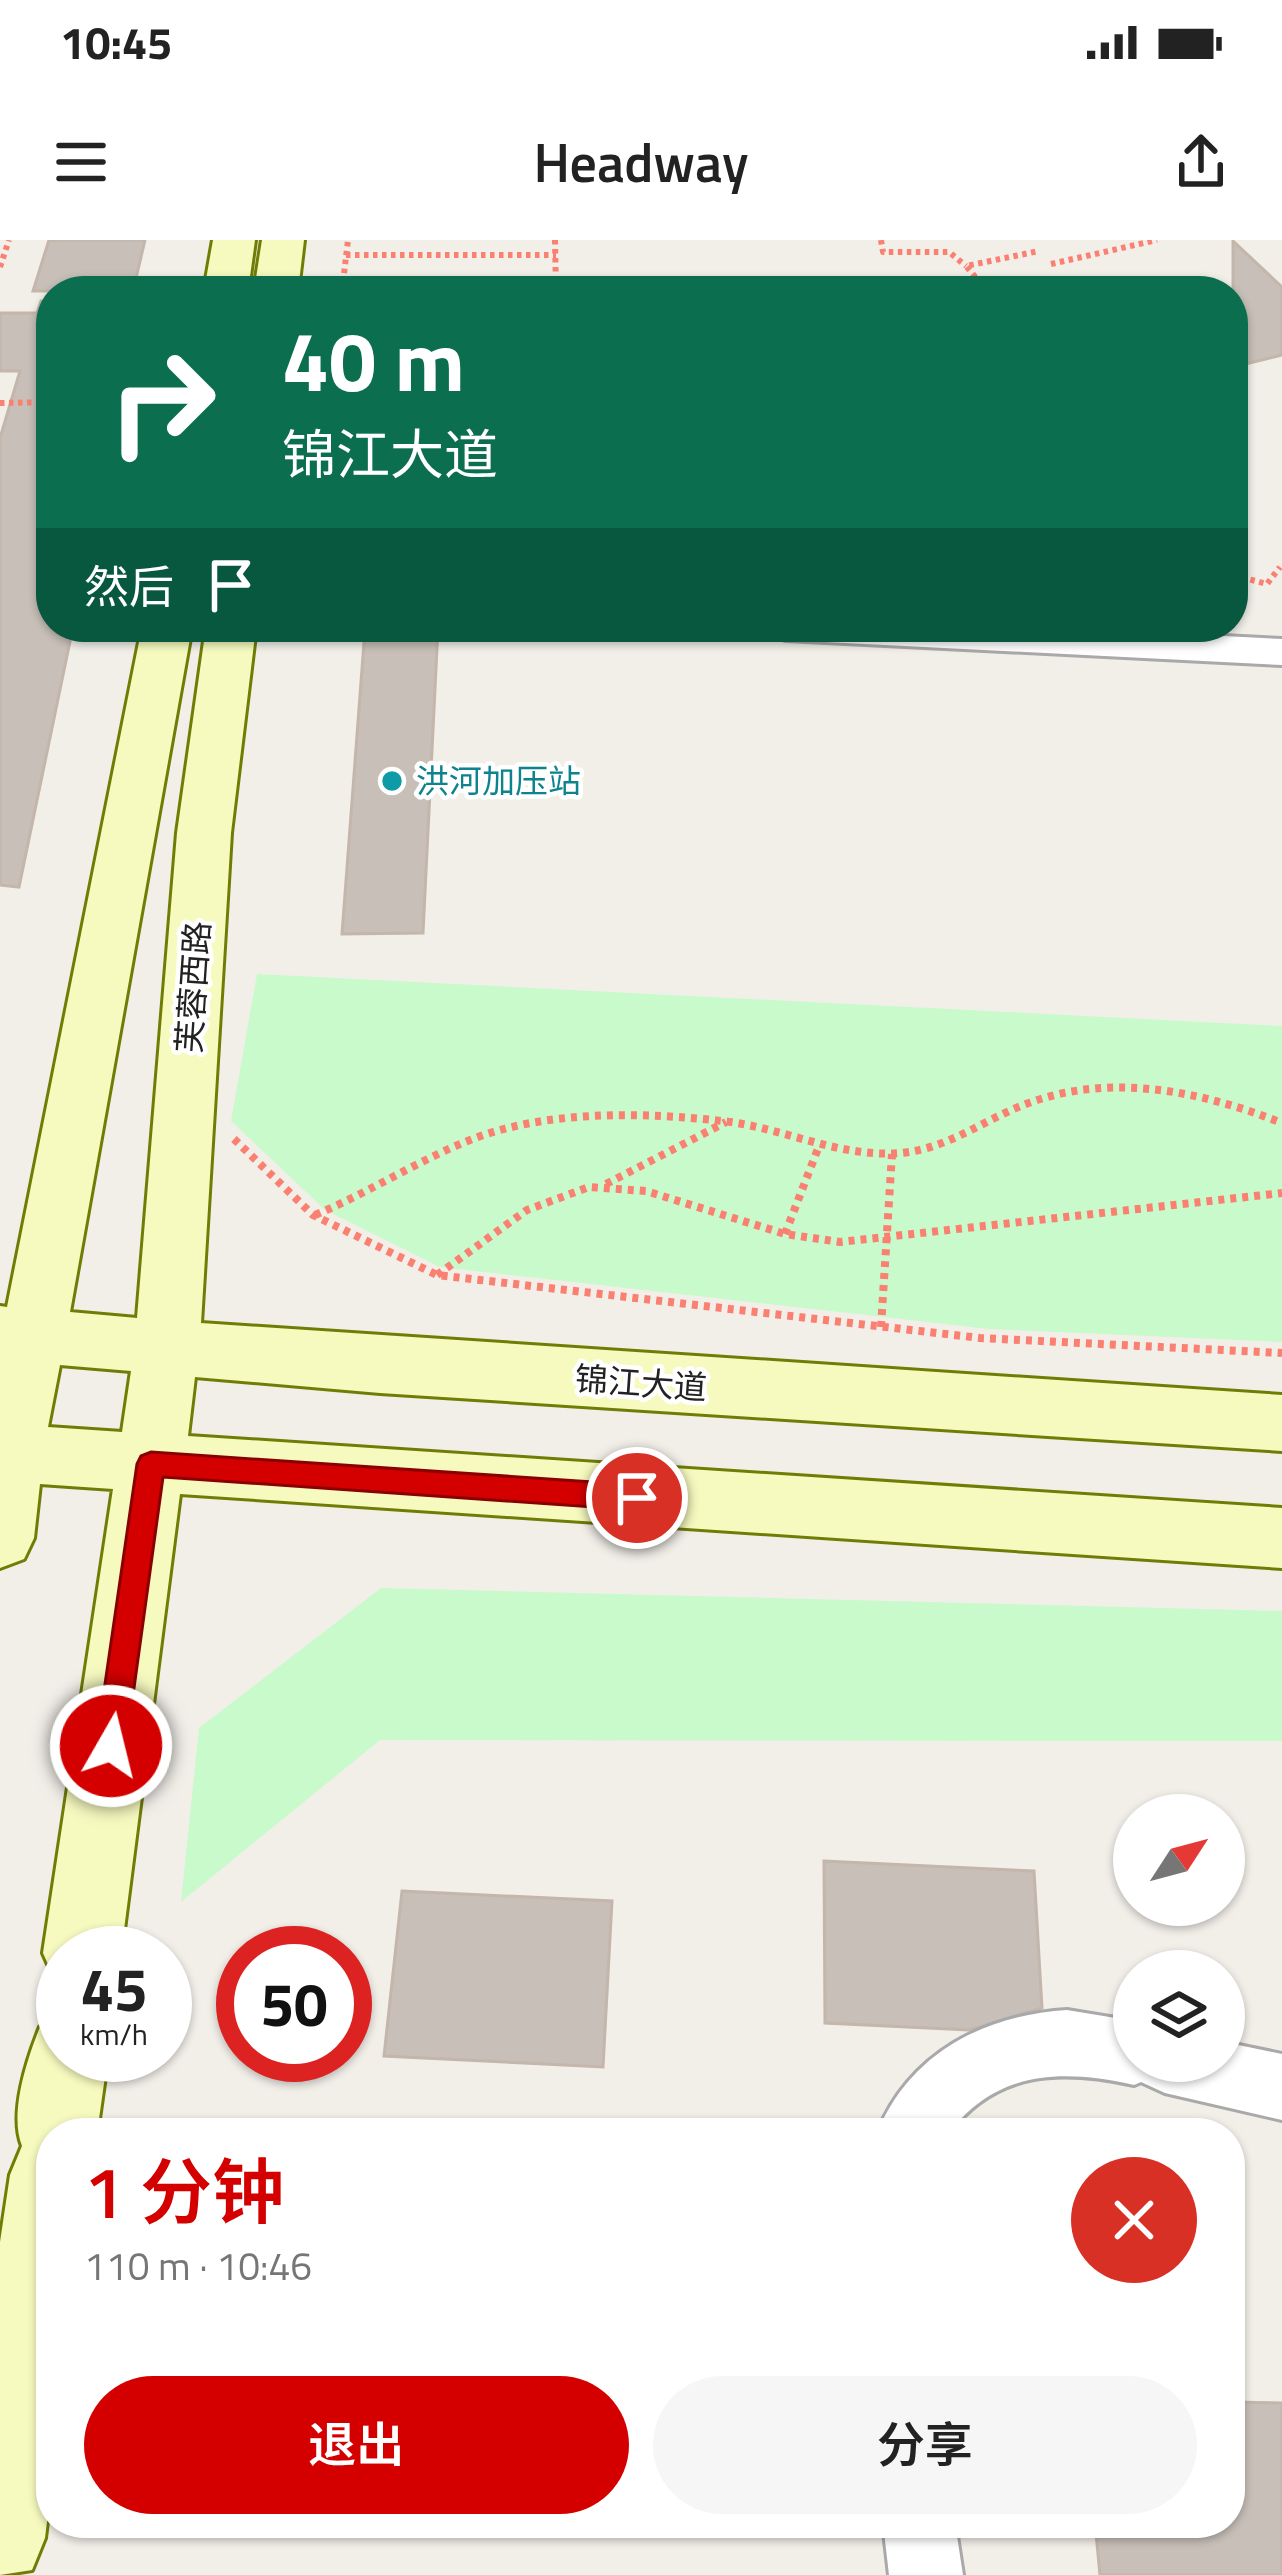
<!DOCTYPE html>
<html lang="zh">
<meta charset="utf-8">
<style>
:root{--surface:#fff;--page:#f6f6f6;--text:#222;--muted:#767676;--accent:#d40000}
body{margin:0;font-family:"Titillium Web","Noto Sans SC",sans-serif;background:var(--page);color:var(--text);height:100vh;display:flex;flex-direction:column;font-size:45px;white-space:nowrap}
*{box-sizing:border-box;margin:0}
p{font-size:39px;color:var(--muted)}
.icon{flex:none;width:66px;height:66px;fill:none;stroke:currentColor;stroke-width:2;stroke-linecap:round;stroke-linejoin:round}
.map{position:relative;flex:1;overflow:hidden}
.details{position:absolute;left:36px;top:1878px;width:1209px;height:420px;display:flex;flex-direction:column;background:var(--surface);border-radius:48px;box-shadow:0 3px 9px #0004}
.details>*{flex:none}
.hud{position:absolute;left:36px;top:36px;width:1212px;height:366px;border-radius:48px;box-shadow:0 3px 9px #0004;background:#0b6e4f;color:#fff;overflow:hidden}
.needle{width:78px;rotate:54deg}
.buttons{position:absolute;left:1113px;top:1554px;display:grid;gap:24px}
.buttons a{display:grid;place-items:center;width:132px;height:132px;border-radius:50%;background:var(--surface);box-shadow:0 3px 9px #0004;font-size:60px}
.speed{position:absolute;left:36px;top:1686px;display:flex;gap:24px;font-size:60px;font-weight:700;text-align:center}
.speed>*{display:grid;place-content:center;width:156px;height:156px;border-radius:50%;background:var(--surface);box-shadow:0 3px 9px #0004;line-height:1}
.speed small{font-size:30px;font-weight:400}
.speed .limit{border:18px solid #d22;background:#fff;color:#111}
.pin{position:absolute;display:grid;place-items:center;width:102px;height:102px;color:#fff;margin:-51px;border:6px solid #fff;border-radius:50%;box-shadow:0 3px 12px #0007}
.me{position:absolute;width:132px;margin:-66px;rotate:8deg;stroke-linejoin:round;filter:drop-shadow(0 0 9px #0008)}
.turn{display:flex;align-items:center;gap:42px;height:252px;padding:0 48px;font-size:54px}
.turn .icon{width:156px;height:156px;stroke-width:2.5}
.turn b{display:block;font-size:84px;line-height:102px}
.then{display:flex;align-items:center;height:114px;padding:0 48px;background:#0003;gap:24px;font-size:45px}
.round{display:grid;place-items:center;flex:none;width:126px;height:126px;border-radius:63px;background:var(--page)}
.head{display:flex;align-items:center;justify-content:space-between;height:204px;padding:0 48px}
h1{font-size:72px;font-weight:600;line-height:90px;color:var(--accent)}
.action{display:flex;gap:24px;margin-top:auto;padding:24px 48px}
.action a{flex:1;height:138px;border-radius:72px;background:var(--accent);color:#fff;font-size:48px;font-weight:600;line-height:138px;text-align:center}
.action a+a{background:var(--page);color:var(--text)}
.status{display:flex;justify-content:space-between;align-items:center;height:84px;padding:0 60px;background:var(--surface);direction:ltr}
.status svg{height:33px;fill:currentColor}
header{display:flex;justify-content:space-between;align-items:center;height:156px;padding:0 48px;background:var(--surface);font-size:54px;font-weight:600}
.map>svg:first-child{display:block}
.park{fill:#c8facc}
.building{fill:#c7bfb8;stroke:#c4b6ab;stroke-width:3}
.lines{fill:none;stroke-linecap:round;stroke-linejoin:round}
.minor-casing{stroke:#a9a9a9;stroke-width:6}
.secondary-casing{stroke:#707d05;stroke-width:6}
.path-far1{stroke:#fa8072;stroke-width:6;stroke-dasharray:4.5 4.5;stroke-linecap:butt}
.path{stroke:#fa8072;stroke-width:8;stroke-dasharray:6 6;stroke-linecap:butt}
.minor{fill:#fff;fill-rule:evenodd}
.secondary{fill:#f7fabf;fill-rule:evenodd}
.route{fill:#d40000;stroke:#8a0000;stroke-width:3}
.culture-dot{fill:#0f9aa8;stroke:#fff;stroke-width:4.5}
.labels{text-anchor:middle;stroke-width:9;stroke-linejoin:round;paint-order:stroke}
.culture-label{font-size:33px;fill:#0d838f;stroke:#fff;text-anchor:start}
.street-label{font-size:33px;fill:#222;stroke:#fff}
</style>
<div class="status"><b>10:45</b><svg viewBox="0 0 49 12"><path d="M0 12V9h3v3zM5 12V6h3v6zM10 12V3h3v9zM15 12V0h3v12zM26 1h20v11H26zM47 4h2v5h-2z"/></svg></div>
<header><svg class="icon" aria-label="menu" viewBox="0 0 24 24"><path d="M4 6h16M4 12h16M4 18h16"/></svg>Headway<svg class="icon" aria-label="share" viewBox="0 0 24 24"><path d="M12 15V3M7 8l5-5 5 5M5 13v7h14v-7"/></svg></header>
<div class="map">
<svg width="1282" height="2335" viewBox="0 0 1282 2335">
<rect width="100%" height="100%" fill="#f2efe9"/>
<g class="park">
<polygon points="257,734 1282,786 1282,1102 989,1089 440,1027 325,970 231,881"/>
<polygon points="381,1348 1282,1371 1282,1501 380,1500 181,1662 199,1488"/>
</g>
<g class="building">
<polygon points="49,0 145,0 133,51 33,51"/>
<polygon points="1233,1 1282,47 1282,115 1233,127"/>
<polygon points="41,61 51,62 51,387 73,387 19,647 0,645 0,198 20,131 0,131 0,73 37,73"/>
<polygon points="438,388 423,693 342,694 365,389"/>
<polygon points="824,1621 1034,1631 1042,1768 969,1790 825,1783"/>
<polygon points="402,1651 612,1661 603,1827 384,1816"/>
<polygon points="1230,2162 1282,2163 1282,2335 1100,2335 1095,2283 1230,2283"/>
</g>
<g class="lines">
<g class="minor-casing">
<g id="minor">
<polygon points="766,387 1049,387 1282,399 1282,425 786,400 772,396"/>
<path d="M1067 1770 1134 1781V1821H1224V1802L1282 1814V1880L1165 1853 1141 1842 1134 1845C1062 1829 997 1830 949 1893H877C910 1813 984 1775 1067 1770Z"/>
<polygon points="883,2283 955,2283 963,2335 889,2335"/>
</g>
</g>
<g class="secondary-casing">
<g id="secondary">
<polygon points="213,0 255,0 248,51 204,51"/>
<polygon points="262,0 304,0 298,51 254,51"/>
<path d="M142 387H192L70 1072 137 1078 177 593 206 387H256L231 593 201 1083 1282 1155V1211L380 1153 195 1137 188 1196 1282 1268V1328L180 1254 121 1713H63V1743L55 1740 43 1713 113 1249 40 1244 34 1298 24 1319 0 1328V1066L7 1067ZM60 1125 131 1131 122 1192 48 1187Z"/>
<path d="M63 1777V1815H108L97 1893H51V2249L45 2298 32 2330 0 2335V2002L10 1935 22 1906C9 1874 27 1819 40 1787Z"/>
</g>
</g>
<g class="path-far1">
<polyline points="555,0 556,51"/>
<polyline points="881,0 883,12 949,12 966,26"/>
<polyline points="346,15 556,15"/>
<polyline points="1051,24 1157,0"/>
<polyline points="0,27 9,0"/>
<polyline points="342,51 348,0"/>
<polyline points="987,51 966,26 1039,11"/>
<polyline points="1030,51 1067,43"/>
<polyline points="0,163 51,162"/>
<polyline points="1233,335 1267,344 1280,327"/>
</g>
<g class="path">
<polyline points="234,899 313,975 437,1035 980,1098 1282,1113"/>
<polyline points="606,944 726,882"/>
<path d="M315 975C368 953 417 921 470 900 546 870 642 872 722 881 782 887 838 918 900 913 948 909 983 880 1026 864 1110 832 1201 851 1282 883"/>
<polyline points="785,994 819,906"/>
<polyline points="437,1035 527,970 589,947 646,951 785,994 840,1002 1282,953"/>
<polyline points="881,1087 892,914"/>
</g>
<use href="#minor" class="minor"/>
<use href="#secondary" class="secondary"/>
</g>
<polygon class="route" points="151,1212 637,1245 647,1249 651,1258 647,1266 637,1270 163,1237 126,1506 122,1516 111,1520 101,1516 96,1506 137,1224 141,1216"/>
<circle class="culture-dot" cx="392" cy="541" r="12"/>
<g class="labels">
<g class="culture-label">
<text x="416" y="553">洪河加压站</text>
</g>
<g class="street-label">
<text transform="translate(193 747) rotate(-86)" y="12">芙蓉西路</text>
<text transform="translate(641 1143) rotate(4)" y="12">锦江大道</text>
</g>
</g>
</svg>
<div class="buttons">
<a><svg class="needle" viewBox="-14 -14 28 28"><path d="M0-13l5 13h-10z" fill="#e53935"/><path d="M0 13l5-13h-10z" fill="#767676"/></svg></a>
<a><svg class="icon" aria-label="layers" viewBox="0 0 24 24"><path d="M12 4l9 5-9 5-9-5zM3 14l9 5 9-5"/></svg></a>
</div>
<div class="speed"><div>45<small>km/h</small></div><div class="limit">50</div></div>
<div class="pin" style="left:637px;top:1258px;background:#d93025"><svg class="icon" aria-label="arrive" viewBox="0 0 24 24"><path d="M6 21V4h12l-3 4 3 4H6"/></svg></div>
<svg class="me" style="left:111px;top:1506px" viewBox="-20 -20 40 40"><circle r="17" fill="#d40000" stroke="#fff" stroke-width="3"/><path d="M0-11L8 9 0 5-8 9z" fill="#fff"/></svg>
<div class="hud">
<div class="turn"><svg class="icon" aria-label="right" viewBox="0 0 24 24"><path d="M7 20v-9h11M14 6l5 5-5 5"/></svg><div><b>40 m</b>锦江大道</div></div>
<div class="then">然后<svg class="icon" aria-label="arrive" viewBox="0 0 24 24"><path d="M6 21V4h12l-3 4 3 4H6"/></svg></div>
</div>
<section class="details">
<div class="head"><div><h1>1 分钟</h1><p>110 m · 10:46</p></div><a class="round" style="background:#d93025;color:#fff"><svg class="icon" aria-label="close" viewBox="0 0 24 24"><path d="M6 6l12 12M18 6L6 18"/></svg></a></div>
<div class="action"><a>退出</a><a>分享</a></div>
</section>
</div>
